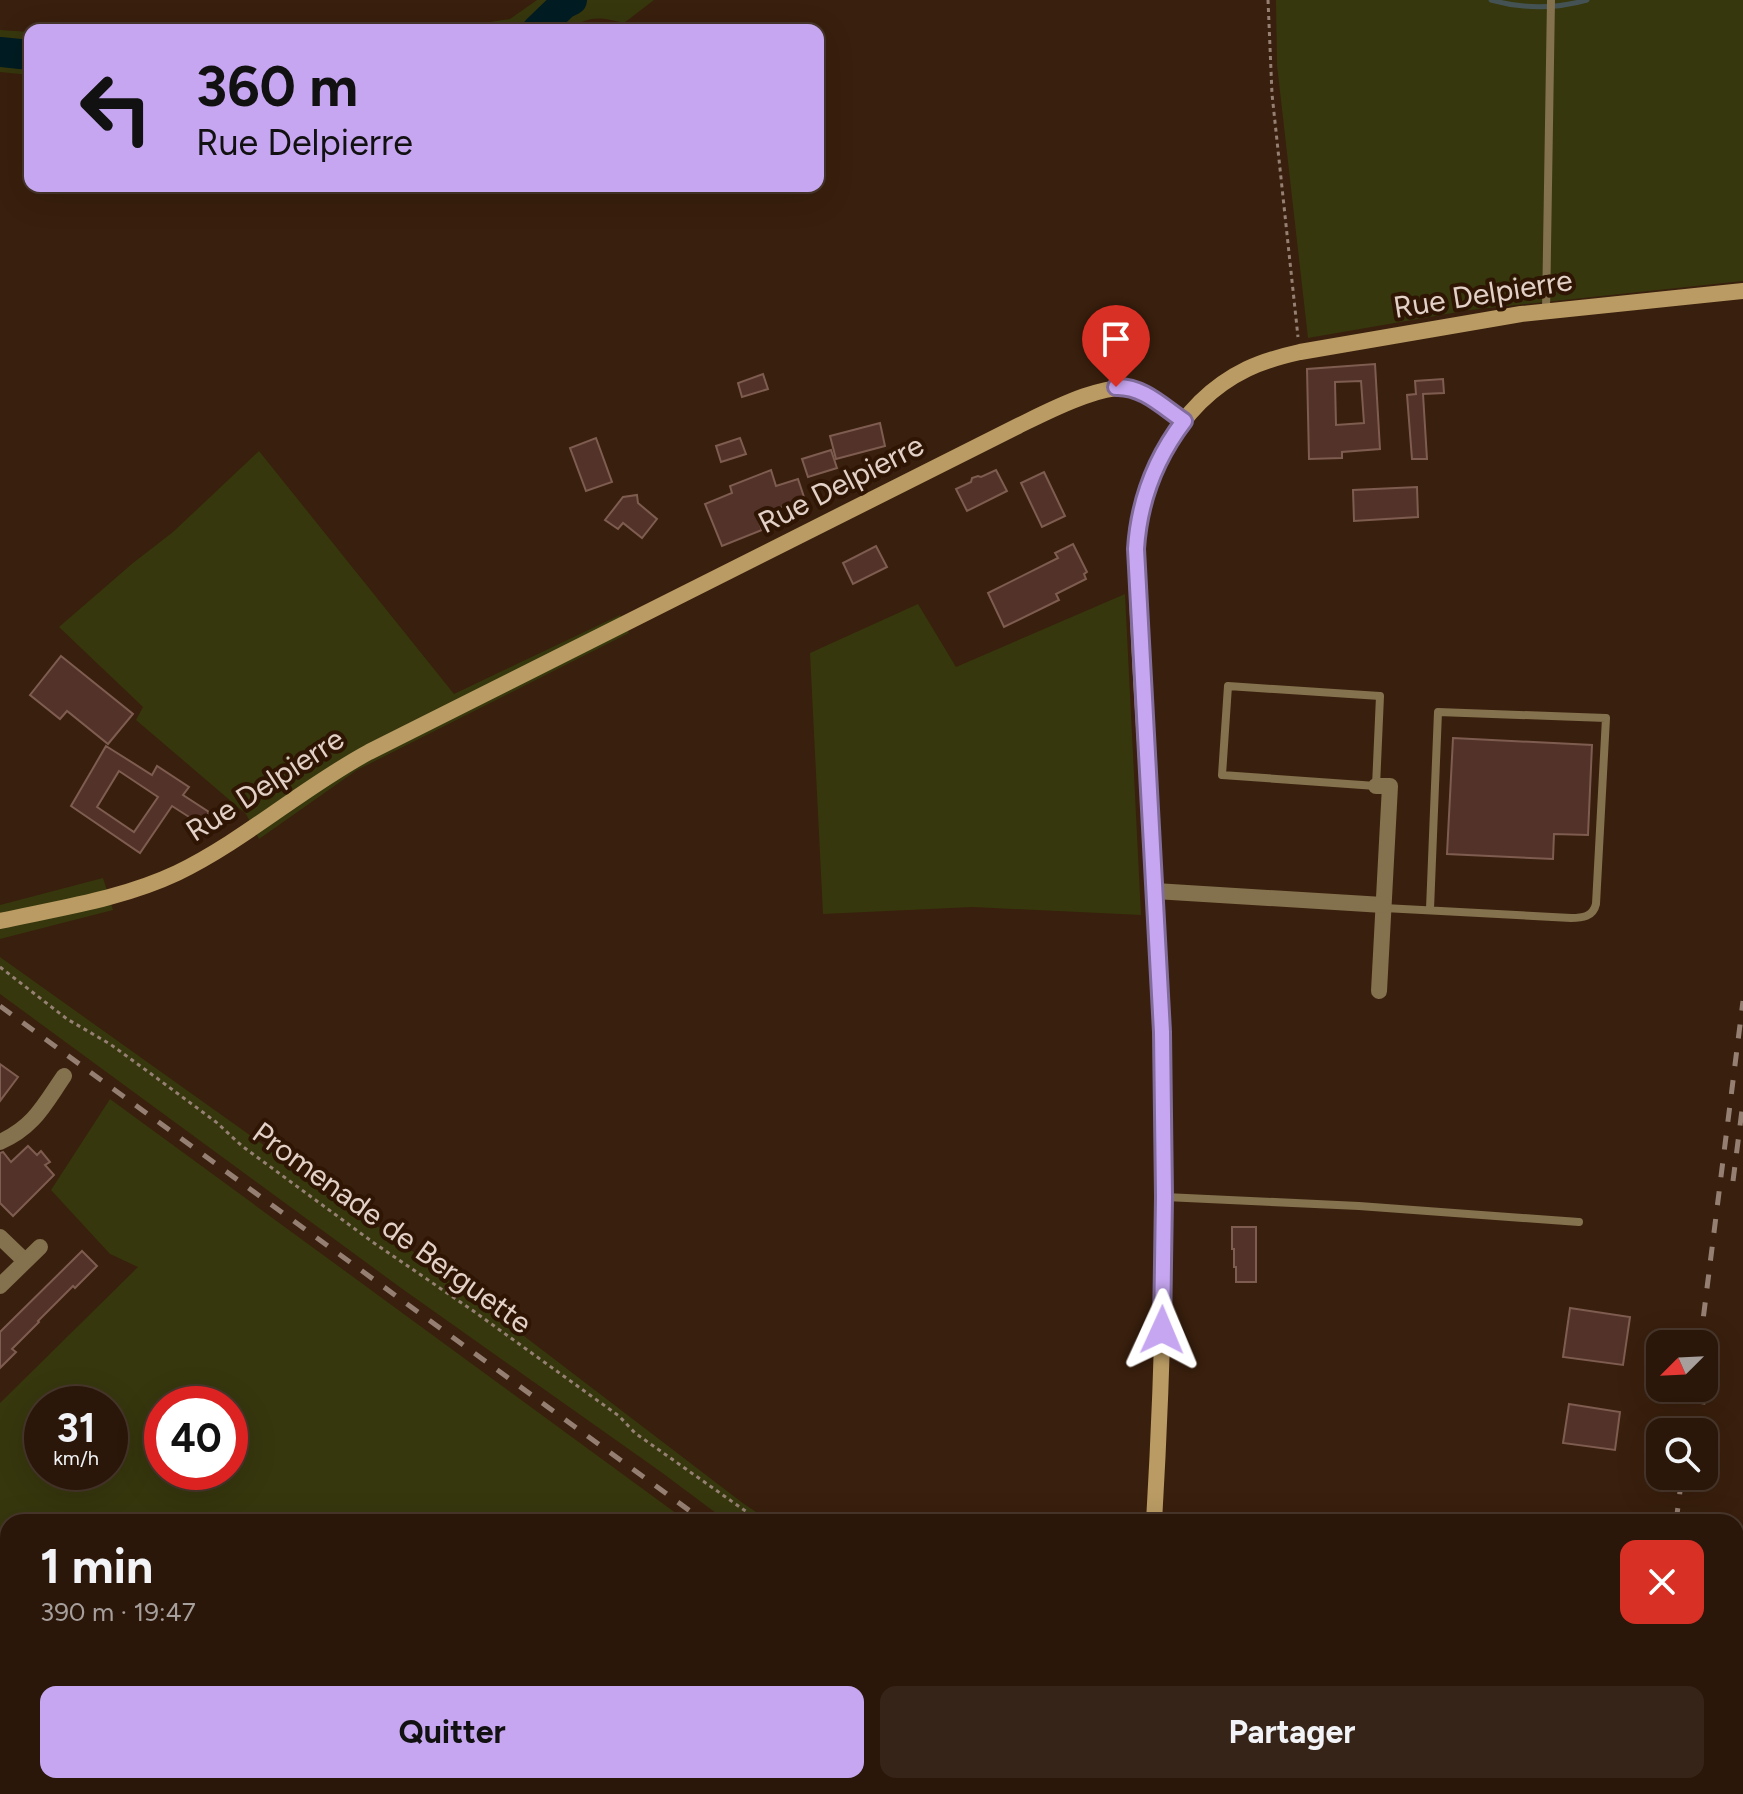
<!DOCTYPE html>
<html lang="fr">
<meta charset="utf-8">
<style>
:root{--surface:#2b170a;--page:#372418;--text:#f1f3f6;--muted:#a69f9c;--line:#47362b;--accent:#c6a6f0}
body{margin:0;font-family:Figtree,sans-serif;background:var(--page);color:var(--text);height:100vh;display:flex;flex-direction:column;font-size:30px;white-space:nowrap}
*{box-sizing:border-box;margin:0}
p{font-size:26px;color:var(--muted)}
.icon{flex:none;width:44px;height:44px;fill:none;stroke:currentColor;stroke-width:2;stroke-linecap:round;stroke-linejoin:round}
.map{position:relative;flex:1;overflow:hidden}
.drawer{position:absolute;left:0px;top:1514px;width:1744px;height:280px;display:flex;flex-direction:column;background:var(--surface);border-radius:24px 24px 0 0;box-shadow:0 8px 32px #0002,0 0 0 2px var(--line)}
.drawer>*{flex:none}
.top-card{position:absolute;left:24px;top:24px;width:800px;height:168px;border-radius:16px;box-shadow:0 8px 32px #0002,0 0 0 2px var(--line);background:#c6a6f0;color:#111;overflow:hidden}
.needle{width:52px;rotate:246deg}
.fabs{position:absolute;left:1646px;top:1330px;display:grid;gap:16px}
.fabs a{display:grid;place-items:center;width:72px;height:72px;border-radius:16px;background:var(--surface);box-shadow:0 8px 32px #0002,0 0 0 2px var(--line);font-size:40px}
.speed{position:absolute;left:24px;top:1386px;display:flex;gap:16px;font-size:40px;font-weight:700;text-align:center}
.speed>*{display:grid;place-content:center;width:104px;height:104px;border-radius:50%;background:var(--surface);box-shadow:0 8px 32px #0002,0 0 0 2px var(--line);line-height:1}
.speed small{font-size:20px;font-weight:400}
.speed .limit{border:12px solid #d22;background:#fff;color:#111}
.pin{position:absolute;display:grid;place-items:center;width:68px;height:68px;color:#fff;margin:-82px -34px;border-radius:50% 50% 50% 0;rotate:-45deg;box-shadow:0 0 8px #0007}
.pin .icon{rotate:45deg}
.me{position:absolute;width:88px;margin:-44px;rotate:1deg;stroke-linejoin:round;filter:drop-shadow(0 0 6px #0008)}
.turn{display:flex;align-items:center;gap:28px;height:168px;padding:0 40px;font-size:36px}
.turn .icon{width:104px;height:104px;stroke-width:2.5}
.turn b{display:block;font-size:56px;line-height:68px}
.round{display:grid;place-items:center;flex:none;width:84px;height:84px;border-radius:16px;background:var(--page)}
.headline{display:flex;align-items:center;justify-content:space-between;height:136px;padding:0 40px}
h1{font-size:48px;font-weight:700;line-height:60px}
.cta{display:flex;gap:16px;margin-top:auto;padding:16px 40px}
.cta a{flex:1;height:92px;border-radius:16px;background:var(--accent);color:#111;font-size:32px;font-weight:700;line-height:92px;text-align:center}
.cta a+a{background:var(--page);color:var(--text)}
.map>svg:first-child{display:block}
.green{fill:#36370d;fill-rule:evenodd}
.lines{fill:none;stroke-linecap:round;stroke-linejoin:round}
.stream{stroke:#445254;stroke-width:5}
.river{stroke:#001c22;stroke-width:30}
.building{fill:#533329;stroke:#7e5c50;stroke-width:2;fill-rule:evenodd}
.path{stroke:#968073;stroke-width:3;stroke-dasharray:4 4;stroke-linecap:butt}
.lane{stroke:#84714e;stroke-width:8}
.street{stroke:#84714e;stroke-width:16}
.secondary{stroke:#b99b63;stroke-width:16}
.rail{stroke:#957f72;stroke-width:5;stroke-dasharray:14 14;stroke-linecap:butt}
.route-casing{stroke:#816c9c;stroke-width:20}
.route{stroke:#c6a6f0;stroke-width:14}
.labels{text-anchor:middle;stroke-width:8;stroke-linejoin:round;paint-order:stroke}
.street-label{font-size:30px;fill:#e3d1c7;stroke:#2e1504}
</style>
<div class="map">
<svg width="1743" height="1794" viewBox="0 0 1743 1794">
<rect width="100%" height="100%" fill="#391f0d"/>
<g class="green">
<path d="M537 0H654L624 23C600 17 589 15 569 30H437L510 19Z"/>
<polygon points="1276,0 1743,0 1743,281 1470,310 1308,338 1277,65"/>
<polygon points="0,30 30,32 30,75 0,72"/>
<polygon points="259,451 454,694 620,615 629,633 357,770 259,839 246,814 136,720 143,707 59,627 133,563 173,532"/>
<polygon points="1125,594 1141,915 973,907 823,914 810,653 918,604 956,667"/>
<polygon points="103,878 113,910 0,939 0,905"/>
<polygon points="0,957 422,1258 744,1504 771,1522 728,1522 661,1472 401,1288 0,994"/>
<path d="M110 1099 688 1522H8V1744L0 1736V1403L138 1267 110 1254 51 1190ZM110 1404V1472H42V1404ZM162 1404H230V1472H162Z"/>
<polygon points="125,1786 766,1786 758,1794 118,1794"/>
</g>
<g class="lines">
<path class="stream" d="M1491 0C1523 9 1555 9 1587 0"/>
<g class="river">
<polyline points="537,30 564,4 572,0"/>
<polyline points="0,52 30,55"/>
</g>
</g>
<g class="building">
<path d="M1375 364 1380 449 1342 452V458L1309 459 1307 369ZM1361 381 1364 423 1336 425 1335 382Z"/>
<polygon points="763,374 768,389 742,397 738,383"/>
<polygon points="1443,379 1444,393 1423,394 1427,459 1412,459 1407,395 1416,394 1415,381"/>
<polygon points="880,423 885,446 836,459 830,436"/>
<polygon points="596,438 612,482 586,491 570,448"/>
<polygon points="740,438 746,454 721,462 716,446"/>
<polygon points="831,450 837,468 808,477 802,459"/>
<polygon points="771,470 776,486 798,479 805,500 756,515 762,530 722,546 705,504 732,493 730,486"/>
<polygon points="996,470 1007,491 967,511 956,489 971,482 972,478 978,476 981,477"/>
<polygon points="1044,472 1065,516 1042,527 1021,483"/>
<polygon points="1417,487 1418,517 1354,521 1353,490"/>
<polygon points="637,495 638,503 657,519 642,538 623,523 618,529 605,520 623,497"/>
<polygon points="1073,544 1087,572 1084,574 1086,579 1056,594 1059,600 1004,627 988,593 1058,558 1055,553"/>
<polygon points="876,546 887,567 853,584 843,563"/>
<polygon points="61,656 133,714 108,744 67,711 60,719 30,695"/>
<polygon points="1453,738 1592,745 1588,835 1554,834 1553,859 1447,854"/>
<path d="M106 746 152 775 157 766 189 787 183 795 209 812 200 824 172 806 140 853 71 806ZM119 771 158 797 134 832 97 807Z"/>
<polygon points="0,1064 18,1077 0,1101"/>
<polygon points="28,1146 37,1155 41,1151 50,1162 45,1165 54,1175 13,1216 0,1203 0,1153 3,1152 11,1162"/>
<polygon points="1232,1227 1256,1227 1256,1282 1236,1282 1236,1267 1234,1267 1234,1249 1232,1249"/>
<polygon points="82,1251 97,1266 75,1288 73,1286 38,1321 39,1322 12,1349 16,1352 0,1368 0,1332"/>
<polygon points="1570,1308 1630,1317 1623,1365 1563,1357"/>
<polygon points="1569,1404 1620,1412 1615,1450 1563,1443"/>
</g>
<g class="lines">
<g class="path">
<polyline points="1268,0 1272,94 1298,337"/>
<polyline points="0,967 67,1019 110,1044 154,1076 216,1122 242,1146 374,1243 472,1310 619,1416 635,1433 761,1522"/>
</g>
<g class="lane">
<polyline points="1546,311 1551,0"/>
<polygon points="1228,686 1380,696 1376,786 1222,775"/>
<path d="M1384 908 1571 918C1582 918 1593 917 1596 904L1606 718 1438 712 1430 909"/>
<polyline points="1165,1197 1359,1206 1579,1222"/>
<polyline points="206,1786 215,1794"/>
<polyline points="1218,1786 1220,1794"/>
<polyline points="1423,1786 1435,1794"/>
</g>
<g class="street">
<polyline points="1376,786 1390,786 1379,991"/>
<polyline points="1155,891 1383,905"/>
<path d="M0 1142C34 1127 44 1105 64 1076"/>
<polyline points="0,1237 25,1261"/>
<polyline points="0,1286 40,1247"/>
<polyline points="0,1791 8,1782"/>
</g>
<g class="secondary">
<path d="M0 921C59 908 122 899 177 873 245 840 302 788 369 752L1018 426C1045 413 1108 379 1137 390 1154 396 1170 411 1184 421"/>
<path d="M1154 1522C1164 1351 1168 1180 1161 1009 1155 860 1140 712 1136 563 1137 485 1175 404 1247 369 1264 361 1282 356 1300 352L1521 314 1743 291"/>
<polyline points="1140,1794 1141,1786"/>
</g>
<g class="rail">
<polyline points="0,1006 705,1522"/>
<polyline points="1733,1181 1743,1102"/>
<polyline points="1700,1344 1743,1001"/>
<polyline points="1699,1432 1713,1328"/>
<polyline points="1676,1522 1682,1476"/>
<polyline points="1068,1786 1080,1794"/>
<polyline points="1635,1794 1637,1786"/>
</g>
</g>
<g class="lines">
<g class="route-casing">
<path id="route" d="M1116 387C1143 386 1163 407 1184 421 1155 459 1139 501 1136 549L1162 1032 1164 1197 1162 1330"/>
</g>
<use href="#route" class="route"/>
</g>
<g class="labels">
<g class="street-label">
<text transform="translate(1483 294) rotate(-9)" y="10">Rue Delpierre</text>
<text transform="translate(841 484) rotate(-27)" y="10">Rue Delpierre</text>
<text transform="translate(265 785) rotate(-33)" y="10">Rue Delpierre</text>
<text transform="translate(392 1228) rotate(36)" y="10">Promenade de Berguette</text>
</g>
</g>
</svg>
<div class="fabs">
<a><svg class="needle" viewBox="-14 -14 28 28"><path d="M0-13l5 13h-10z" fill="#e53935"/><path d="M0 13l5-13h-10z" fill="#a69f9c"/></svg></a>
<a><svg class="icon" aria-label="search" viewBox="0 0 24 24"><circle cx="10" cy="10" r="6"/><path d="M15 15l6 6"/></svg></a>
</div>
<div class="speed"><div>31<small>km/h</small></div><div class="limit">40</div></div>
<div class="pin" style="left:1116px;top:387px;background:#d93025"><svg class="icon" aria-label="arrive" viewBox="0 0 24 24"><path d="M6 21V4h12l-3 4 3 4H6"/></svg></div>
<svg class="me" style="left:1162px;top:1330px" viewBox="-20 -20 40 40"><path d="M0-17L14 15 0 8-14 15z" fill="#c6a6f0" stroke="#fff" stroke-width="4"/></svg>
<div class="top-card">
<div class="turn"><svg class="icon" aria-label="left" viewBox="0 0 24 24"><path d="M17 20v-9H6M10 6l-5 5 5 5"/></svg><div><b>360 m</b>Rue Delpierre</div></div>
</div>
<section class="drawer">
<div class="headline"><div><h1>1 min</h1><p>390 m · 19:47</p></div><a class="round" style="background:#d93025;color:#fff"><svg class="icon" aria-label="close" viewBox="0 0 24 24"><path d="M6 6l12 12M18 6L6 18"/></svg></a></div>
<div class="cta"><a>Quitter</a><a>Partager</a></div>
</section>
</div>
